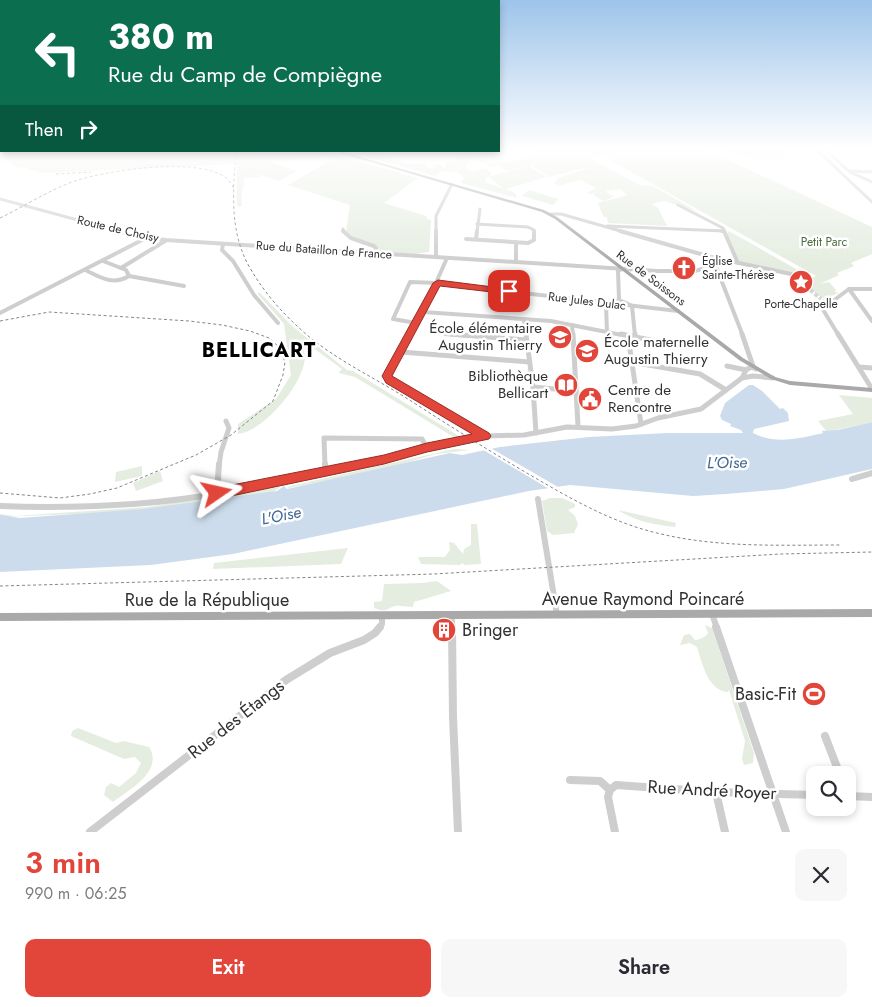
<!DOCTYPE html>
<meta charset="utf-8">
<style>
:root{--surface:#fff;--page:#f7f7f7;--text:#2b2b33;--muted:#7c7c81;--accent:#e2463a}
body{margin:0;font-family:Jost,sans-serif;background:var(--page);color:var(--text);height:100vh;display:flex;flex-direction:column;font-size:19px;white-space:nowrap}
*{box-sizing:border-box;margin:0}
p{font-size:16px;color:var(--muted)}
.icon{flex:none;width:28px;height:28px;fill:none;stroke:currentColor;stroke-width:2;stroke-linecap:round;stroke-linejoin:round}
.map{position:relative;height:832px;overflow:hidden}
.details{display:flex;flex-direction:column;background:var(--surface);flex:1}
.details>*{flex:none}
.banner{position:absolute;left:0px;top:0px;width:500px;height:152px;box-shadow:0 2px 8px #0003;background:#0b6e4f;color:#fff;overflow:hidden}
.fabs{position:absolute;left:806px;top:766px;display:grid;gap:10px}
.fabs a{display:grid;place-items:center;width:50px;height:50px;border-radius:10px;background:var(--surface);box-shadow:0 2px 8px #0003;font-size:25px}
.pin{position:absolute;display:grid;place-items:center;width:42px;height:42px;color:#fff;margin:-21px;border-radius:10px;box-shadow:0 2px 8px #0006}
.me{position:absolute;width:55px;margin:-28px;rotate:79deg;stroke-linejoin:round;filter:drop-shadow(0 0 4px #0008)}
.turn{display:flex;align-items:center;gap:18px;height:105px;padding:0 25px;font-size:22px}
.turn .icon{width:65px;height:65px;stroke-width:2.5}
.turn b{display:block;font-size:35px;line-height:42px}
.then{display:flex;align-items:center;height:48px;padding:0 25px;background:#0003;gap:10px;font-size:19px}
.round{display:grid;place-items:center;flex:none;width:52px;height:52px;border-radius:10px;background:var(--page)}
.summary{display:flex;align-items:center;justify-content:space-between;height:85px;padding:0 25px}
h1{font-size:30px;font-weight:600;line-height:38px;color:var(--accent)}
.action{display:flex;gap:10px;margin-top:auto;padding:10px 25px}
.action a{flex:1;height:58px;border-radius:10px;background:var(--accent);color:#fff;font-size:20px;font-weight:600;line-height:58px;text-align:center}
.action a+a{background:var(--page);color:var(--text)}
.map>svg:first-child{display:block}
.green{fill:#e5ede0}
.water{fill:#cddcec}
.pier{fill:#fff}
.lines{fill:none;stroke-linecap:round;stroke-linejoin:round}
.minor-tunnel{stroke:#d6d6d6;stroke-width:4;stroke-dasharray:4 2;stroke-linecap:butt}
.minor-far4{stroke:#cecece;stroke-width:3}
.minor-far3{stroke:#cecece;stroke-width:4}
.minor-far2{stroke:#cecece;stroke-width:5}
.minor-far1{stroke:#cecece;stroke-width:6}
.minor{stroke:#cecece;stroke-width:8}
.major{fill:#a9a9a9;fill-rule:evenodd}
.rail{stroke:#868686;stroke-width:1;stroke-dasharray:3 2.5;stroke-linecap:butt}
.route{fill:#e2463a;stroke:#932e26}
.labels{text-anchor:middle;stroke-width:5;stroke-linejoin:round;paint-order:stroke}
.far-street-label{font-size:12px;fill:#313131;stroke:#fff}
.far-park-label{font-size:12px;fill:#4d6c3f;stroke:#fff}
.far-poi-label{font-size:12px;fill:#313131;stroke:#fff;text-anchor:start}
.poi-label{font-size:15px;fill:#313131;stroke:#fff;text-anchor:end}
.water-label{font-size:16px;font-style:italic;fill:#406692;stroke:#fff}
.near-street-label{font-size:18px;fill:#313131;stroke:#fff}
.near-poi-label{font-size:18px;fill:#313131;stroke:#fff;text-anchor:start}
.district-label{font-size:20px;font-weight:bold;letter-spacing:1px;fill:#000;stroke:#fff}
</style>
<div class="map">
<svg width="872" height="832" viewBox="0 0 872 832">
<rect width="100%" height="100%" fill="#fff"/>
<g class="green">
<path d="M0 149 1 151H322L329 154 318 159 268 161 297 171 279 181 250 172 262 177 244 178C245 186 239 195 242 206L238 207C235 200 238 174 237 164L43 173 22 167 17 168 0 153Z"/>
<path d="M527 149 534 151 535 154 531 159 538 154 534 149H705L872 227V254L851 263 854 266 852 267 837 273 839 275 820 284 829 282 836 290 835 292 839 293C824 299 825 301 812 290L810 292 792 286 798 283 797 281H806L816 276 601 155 591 159 640 185 653 186 698 212 664 201 652 204 658 208 667 226 608 223 607 218 603 216 598 203 627 195 620 189 605 191 614 197 603 201 593 195 597 193 590 194 587 193 596 188 580 180 561 185 554 184 558 178 588 168V167L549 177 533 166 548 161 507 171 499 166 508 163 489 167 488 164 475 159 476 153 486 151 478 154 479 159C489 165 526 163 531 152Z"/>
<polygon points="723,149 783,149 786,153 780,153 784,159 741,157"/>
<polygon points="346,151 381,154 407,164 426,162 425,164 428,165 425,166 434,169 435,165 440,164 445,169 446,165 444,162 455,160 460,151 475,151 465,168 472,171 485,168 492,174 486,178 485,182 504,189 488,177 529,166 547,177 505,189 515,193 517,198 461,183 464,178 458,172 442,171 435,176"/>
<polygon points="338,156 418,178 384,203 426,216 427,219 431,220 429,252 414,254 380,252 376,245 353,237 346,232 350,205 288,185"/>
<polygon points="529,190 559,199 553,205 522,196"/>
<polygon points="729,231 796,269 796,274 740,262 727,234"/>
<path d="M257 293H260L263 296 292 326 347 370 353 371 459 436 457 438 452 436 355 377 339 373V372L342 369 301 339C302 344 305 352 305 357 304 384 264 431 238 434V424L276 399 291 375 284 324Z"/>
<polygon points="839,395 872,398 872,422 827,432 818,421 853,414"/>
<polygon points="454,449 470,450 436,454 388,468 289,488 286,487"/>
<polygon points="142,466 142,476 115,482 116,472"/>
<polygon points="160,471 163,481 136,491 133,483"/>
<polygon points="280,487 273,492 148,511 0,517 0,514 15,516 147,507"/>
<polygon points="550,498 562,498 575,504 575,507 568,510 575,516 578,524 574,533 553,535 547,531 542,501"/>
<path d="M618 510 676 523 675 527C656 525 634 521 618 510Z"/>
<polygon points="471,524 477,524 481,564 465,565 462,563 460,565 421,564 418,557 445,557 450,550 449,542 454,543 463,554 464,549 471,545"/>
<polygon points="348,548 341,564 213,569 214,563"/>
<path d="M437 581 451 591 414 602 413 607C408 607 400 605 395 606 385 609 387 613 374 608V602L382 601 384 584 422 583Z"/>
<path d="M705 625 712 628 754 753 753 763 744 765 742 759 745 741 729 690 728 692C708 691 702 663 697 647L690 643 680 645 684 635 690 634 695 640C699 640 706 637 708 633Z"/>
<path d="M78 728 116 743 124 741 149 747C164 771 130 789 113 802L104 795 106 787 111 783 119 787 136 773 141 763 135 757 124 759 71 736 72 731Z"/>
</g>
<path class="water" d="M749 385H753L762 391 780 409 783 408 788 413 789 421 754 429 753 433C775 445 801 438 823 433L822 431 838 430 872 422V469L784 489 726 494 693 496 570 485 529 491 233 554 151 565 0 572V515L20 518 143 509 277 491 284 486 287 489 450 453 462 455 500 447 589 437 667 433H743L741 430 730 426 731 424 722 420 720 416 725 403Z"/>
<polygon class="pier" points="489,447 558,487 560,489 551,490 480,448"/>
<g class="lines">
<polyline class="minor-tunnel" points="801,282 821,299"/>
<g class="minor-far4">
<polyline points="816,149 872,202"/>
<polyline points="824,149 850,172 872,182"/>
<polyline points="850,171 872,172"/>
<polyline points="0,199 122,232"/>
<polyline points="678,205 723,228 725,232"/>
<polyline points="550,214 561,214 624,232"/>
<polyline points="477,224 528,227 534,230 534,232"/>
<polyline points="607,226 724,231"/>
<polyline points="343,229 344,232"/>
<polyline points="436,232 436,216 452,184"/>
<polyline points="477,232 480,209"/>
</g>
<g class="minor-far3">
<polyline points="118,231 140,237 166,240 657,271 695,271 716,265"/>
<polyline points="343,231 351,238 374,246 376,248 375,253"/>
<polyline points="436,231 436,256"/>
<polyline points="620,231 711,257 791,274 801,282"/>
<polyline points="722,231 724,231"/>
<polyline points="724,231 738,263"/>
<polyline points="466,239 528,243 534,240 534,231"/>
<polyline points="476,239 477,231"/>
<polyline points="516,242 516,262"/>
<polyline points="223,244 222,250 233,261 254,295 278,323"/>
<polyline points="103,261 126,270 129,276 184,286"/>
<polyline points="715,264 743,336"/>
<polyline points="121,268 165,241"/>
<path d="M85 270C100 277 113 286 129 276"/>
<polyline points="849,289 872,321"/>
<polyline points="619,299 618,271 622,269"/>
<polyline points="824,301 819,303 839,336"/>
<polyline points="824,301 833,301 849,289 872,289"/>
<polyline points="423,312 551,321 627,336"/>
<polyline points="0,313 146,238"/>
<polyline points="524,320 526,336"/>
<polyline points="416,323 393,319 410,282 438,283 678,311"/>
<polyline points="572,325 573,336"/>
<path d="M607 332 606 305C615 297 623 301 632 306L635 336"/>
<polyline points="445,334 468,336"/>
<polyline points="410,336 423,312 447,258"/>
</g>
<g class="minor-far2">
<polyline points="411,334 387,377 485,436"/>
<polyline points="451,334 526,340"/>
<polyline points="526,334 533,387 536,433"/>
<polyline points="573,334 578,426"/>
<polyline points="621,334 660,342"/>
<polyline points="635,334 635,337"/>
<polyline points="742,334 753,366"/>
<polyline points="838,334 872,389"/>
<polyline points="628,336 641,424"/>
<polyline points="401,352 529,362"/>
<polyline points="631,362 700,374 726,390"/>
<polyline points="727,366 746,370"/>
<polyline points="859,367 872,368"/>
<polyline points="742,378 746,370 751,367 756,369"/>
<polyline points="533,387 576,391"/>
<polyline points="219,466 221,452 229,428 226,421"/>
<polyline points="325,466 324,438 422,439 427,448"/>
<polyline points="356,466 485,436 524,435 567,427 612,429 636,426 658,418 701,409 742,378 753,376 773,378"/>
</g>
<g class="minor-far1">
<polyline points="325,464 325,472"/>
<polyline points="852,479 872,473"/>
<polyline points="217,493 219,464"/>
<polyline points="205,495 217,482"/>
<polyline points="538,499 557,615"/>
<path d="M0 506C45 508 89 507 133 504 211 499 287 480 363 464"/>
<polyline points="712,614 717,628"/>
<polyline points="452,616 452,628"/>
<polyline points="379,628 382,624 382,616"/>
</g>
<g class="minor">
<polyline points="452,627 453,717 458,832"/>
<polyline points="716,627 786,832"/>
<polyline points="825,736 840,775"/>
<polyline points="570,780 600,781 610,790"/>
<polyline points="610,790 616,785 716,792 815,795"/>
<polyline points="610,790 608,797 615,832"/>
<polyline points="716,792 725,832"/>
<polyline points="848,796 872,797"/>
<polyline points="90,832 286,680 330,653 364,640 375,633 380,627"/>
</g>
<g class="major">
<polygon points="333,151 340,151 544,210 557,217 743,358 775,377 790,381 872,388 872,392 790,385 771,379 739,360 555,219 542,212"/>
<polygon points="872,609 872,617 0,621 0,613"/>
</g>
<g class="rail">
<path d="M236 151C233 191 229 232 250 268 265 294 284 315 307 335 338 361 377 379 411 401 453 428 494 454 537 479 575 501 614 523 657 533 717 548 779 545 840 545"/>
<polyline points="56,174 91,172"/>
<path d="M0 218C25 206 49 190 75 181 108 170 196 157 225 177 229 179 232 185 234 189"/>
<polyline points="0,321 49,312 189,321 222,325 250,331 269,338 279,347 285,362 283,375 273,401 231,435 196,455 117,488 90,494 60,498 0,493"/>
<polyline points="0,586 434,574 781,554 872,552"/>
</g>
</g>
<linearGradient id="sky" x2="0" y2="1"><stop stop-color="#9dc4ea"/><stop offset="0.56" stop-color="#fff"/><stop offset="1" stop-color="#fff" stop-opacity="0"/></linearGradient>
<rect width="872" height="265" fill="url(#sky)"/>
<polygon class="route" points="438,280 509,289 513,291 509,294 440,286 392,376 489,433 491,436 489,439 427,452 384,464 217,499 212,497 210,493 212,489 217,488 384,455 427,443 472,434 386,383 382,376 433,283"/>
<defs>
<g id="church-disc" transform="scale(1.25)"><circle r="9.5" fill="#e2463a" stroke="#fff"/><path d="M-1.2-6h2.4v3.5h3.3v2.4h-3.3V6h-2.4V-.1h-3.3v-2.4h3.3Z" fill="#fff"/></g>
<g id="sight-disc" transform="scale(1.25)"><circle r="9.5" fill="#e2463a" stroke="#fff"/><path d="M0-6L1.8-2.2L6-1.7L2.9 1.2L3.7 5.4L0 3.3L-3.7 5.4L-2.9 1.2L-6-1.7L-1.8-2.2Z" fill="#fff"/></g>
<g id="school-disc" transform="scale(1.25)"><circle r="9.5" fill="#e2463a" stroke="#fff"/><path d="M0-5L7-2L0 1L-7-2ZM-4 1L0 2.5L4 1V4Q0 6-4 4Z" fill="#fff"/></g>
<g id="library-disc" transform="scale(1.25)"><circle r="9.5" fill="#e2463a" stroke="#fff"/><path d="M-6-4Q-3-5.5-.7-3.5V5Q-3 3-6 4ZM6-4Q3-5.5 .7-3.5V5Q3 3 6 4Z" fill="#fff"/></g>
<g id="civic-disc" transform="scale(1.25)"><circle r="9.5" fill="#e2463a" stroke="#fff"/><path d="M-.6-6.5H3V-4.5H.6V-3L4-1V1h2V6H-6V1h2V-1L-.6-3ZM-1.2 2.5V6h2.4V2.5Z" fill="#fff"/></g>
<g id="building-disc" transform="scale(1.25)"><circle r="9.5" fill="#e2463a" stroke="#fff"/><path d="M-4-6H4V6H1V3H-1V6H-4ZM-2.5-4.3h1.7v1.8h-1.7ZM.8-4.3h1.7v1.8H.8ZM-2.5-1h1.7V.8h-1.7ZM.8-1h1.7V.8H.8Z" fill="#fff"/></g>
<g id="stadium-disc" transform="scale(1.25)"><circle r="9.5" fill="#e2463a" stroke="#fff"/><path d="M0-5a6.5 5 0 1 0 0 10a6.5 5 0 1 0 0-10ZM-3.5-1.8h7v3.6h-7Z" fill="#fff"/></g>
</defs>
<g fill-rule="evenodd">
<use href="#church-disc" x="684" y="268"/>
<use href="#sight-disc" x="801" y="282"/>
<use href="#school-disc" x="560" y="337"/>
<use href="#school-disc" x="587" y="351"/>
<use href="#library-disc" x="566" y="385"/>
<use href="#civic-disc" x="590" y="399"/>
<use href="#building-disc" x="444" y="630"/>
<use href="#stadium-disc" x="814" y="694"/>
</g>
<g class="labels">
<g class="far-street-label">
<text transform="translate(118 229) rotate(13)" y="4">Route de Choisy</text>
<text transform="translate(324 250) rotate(4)" y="4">Rue du Bataillon de France</text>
<text transform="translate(651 278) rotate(37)" y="4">Rue de Soissons</text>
<text transform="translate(587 301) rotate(7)" y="4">Rue Jules Dulac</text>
</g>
<g class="far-park-label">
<text x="824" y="246">Petit Parc</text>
</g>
<g class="far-poi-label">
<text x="702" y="265">Église<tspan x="702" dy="14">Sainte-Thérèse</tspan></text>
<text x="801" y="308" text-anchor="middle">Porte-Chapelle</text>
</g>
<g class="poi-label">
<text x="542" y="333">École élémentaire<tspan x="542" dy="17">Augustin Thierry</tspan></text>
<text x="604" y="347" text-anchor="start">École maternelle<tspan x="604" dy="17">Augustin Thierry</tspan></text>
<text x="548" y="381">Bibliothèque<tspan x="548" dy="17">Bellicart</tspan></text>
<text x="608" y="395" text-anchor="start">Centre de<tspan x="608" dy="17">Rencontre</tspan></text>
</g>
<g class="water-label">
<text transform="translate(727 462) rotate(-1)" y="6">L'Oise</text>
<text transform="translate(281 515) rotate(-11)" y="6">L'Oise</text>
</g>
<g class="near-street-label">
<text x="643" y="605">Avenue Raymond Poincaré</text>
<text x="207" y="606">Rue de la République</text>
<text transform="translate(236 719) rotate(-38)" y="6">Rue des Étangs</text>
<text transform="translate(712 790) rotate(3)" y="6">Rue André Royer</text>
</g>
<g class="near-poi-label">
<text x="462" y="636">Bringer</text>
<text x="796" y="700" text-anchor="end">Basic-Fit</text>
</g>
<g class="district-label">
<text x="259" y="357">BELLICART</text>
</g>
</g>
</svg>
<div class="fabs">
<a><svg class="icon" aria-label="search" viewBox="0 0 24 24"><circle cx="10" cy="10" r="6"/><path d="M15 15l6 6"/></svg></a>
</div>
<div class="pin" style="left:509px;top:291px;background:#d93025"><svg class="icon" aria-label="arrive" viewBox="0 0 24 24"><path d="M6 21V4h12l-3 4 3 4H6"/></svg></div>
<svg class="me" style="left:217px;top:493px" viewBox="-20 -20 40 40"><path d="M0-17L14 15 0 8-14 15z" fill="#e2463a" stroke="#fff" stroke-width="4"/></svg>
<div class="banner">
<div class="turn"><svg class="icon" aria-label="left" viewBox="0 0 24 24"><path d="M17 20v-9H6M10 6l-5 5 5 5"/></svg><div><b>380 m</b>Rue du Camp de Compiègne</div></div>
<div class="then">Then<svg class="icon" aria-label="right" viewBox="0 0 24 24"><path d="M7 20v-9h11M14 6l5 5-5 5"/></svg></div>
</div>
</div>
<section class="details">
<div class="summary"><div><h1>3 min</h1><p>990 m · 06:25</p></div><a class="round"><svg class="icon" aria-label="close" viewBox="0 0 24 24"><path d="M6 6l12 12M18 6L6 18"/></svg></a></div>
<div class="action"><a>Exit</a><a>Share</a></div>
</section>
